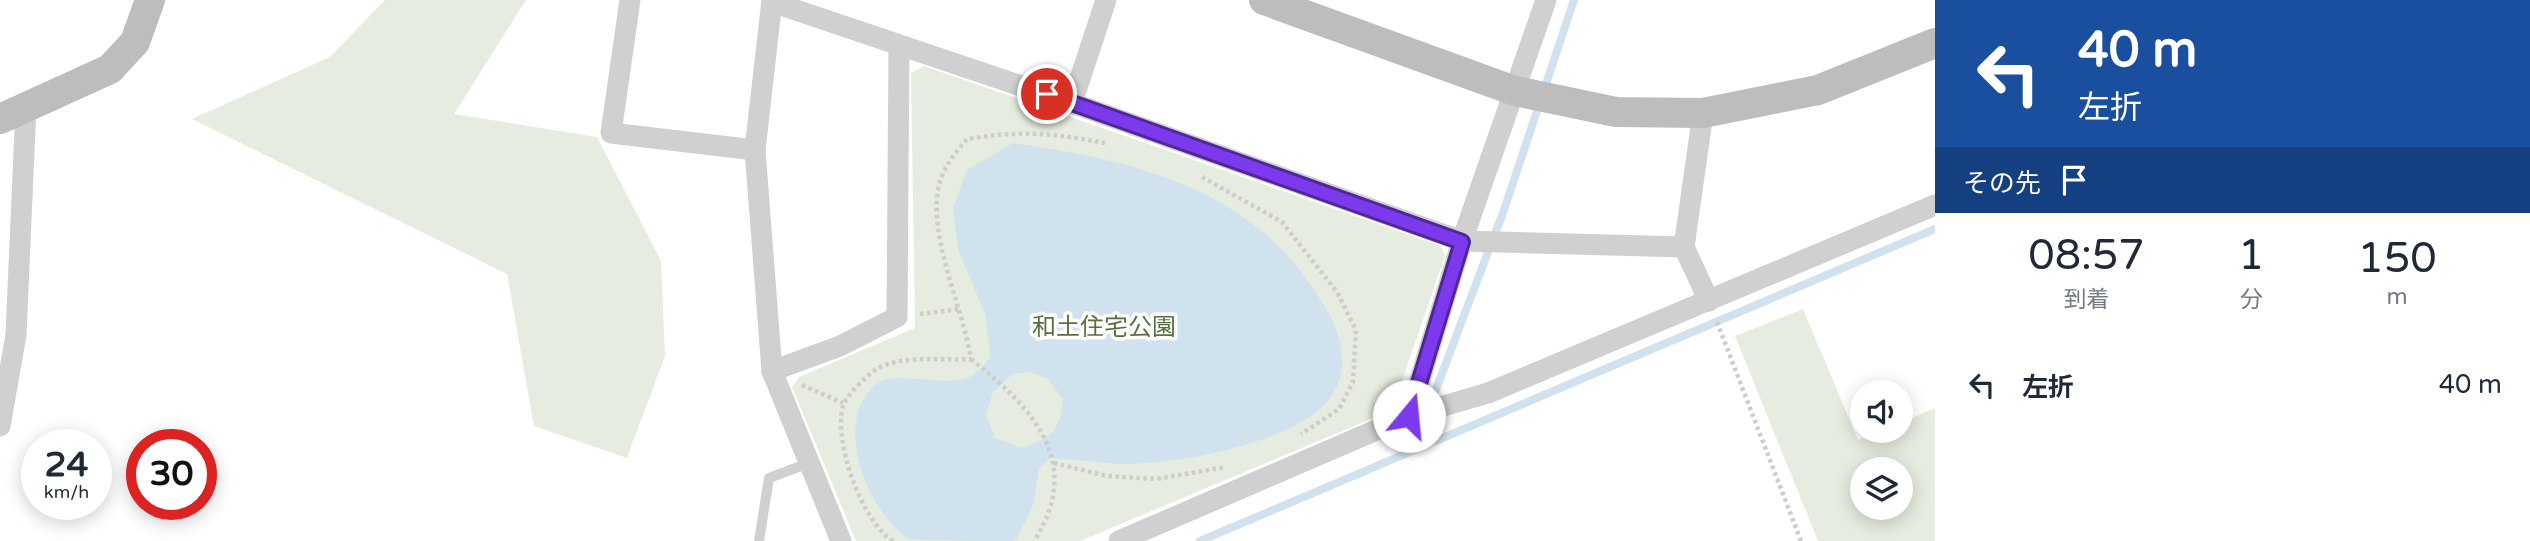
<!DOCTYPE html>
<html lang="ja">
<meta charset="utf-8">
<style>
:root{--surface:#fff;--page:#f2f2f3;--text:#1f2937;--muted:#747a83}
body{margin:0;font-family:"Varela Round","Noto Sans JP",sans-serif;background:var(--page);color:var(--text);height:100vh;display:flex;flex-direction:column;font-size:26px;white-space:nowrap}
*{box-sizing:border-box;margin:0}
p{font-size:23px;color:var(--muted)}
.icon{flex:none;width:38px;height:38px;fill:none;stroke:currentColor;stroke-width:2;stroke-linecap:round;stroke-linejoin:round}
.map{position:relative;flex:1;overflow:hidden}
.side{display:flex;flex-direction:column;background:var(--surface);width:595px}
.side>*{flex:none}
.banner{background:#1a4fa0;color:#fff;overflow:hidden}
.fabs{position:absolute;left:1850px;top:380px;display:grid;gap:14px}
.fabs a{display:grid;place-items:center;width:63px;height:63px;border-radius:50%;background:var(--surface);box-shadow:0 4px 18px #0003;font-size:35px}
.speed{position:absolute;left:21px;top:429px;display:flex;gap:14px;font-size:35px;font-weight:700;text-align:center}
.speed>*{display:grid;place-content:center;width:91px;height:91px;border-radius:50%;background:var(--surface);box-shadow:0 4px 18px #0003;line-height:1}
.speed small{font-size:18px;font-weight:400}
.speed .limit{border:10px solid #d22;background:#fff;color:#111}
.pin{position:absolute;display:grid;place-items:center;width:60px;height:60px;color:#fff;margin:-30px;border:4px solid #fff;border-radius:50%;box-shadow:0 2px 7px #0007}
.me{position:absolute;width:77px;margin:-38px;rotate:17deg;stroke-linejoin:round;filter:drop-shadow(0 0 5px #0008)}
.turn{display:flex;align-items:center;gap:24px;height:147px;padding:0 28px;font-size:32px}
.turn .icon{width:91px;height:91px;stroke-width:2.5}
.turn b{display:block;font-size:49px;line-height:60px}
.then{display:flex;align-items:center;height:66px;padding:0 28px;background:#0003;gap:14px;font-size:26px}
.eta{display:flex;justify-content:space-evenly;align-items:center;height:119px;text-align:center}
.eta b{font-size:42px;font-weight:600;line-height:49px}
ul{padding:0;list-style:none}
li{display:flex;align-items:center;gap:21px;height:105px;padding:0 28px}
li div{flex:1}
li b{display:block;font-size:26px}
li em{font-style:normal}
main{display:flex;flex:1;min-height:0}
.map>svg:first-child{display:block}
.green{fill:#e6ecdf;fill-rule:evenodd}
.water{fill:#cfe2ee;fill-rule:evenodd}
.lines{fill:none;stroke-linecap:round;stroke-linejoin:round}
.stream{stroke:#cfe2ee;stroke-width:8}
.path{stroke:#cdcdcd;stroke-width:4.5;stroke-dasharray:3.5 3.5;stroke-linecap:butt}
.lane{stroke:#d0d0d0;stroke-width:10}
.street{stroke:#d0d0d0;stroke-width:21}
.secondary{stroke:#bdbdbd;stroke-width:30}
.route-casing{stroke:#51269a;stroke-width:18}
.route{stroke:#7c3aed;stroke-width:12}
.labels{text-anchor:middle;stroke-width:7;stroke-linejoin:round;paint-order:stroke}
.park-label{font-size:24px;fill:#56703f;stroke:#fff}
</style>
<main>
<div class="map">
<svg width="1935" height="541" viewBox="0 0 1935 541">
<rect width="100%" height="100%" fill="#fff"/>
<g class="green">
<polygon points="385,0 526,0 454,114 597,137 661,261 665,356 627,458 534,426 507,274 192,119 330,57"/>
<polygon points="924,66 1441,246 1445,256 1392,410 1080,541 856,541 792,387 799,377 915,328 911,73"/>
<path d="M1803 309 1858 440 1881 431 1900 430 1901 423 1935 408V541H1818L1735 336ZM1862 469H1900V508H1862Z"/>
</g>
<path class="water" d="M1013 143C1126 159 1246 186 1312 287 1326 308 1337 323 1341 348 1347 382 1329 408 1298 424 1250 449 1178 463 1124 464 1099 464 1075 458 1050 458L1039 469 1033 505 1017 538 1012 541C994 541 922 541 910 539 867 514 830 417 878 383 896 370 944 387 968 378 976 375 985 363 991 357L985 314 958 249 953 208 967 170ZM1030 372 1048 379 1063 399C1060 432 1051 438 1021 448L995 438 986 414 993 392 1012 374Z"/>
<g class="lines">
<g class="stream">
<polyline points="1413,450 1504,210 1574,0"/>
<polyline points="1200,541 1935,229"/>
</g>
<g class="path">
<polyline points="1202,177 1282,222 1337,292 1356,330 1353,382 1339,409 1301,434"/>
<polyline points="920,314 961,309"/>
<polyline points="1717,322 1801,541"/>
<path d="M971 359C1032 408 1085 461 1034 541"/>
<polyline points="802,385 843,403"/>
<polyline points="1054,463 1107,476 1156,479 1226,467"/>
<path d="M893 541C862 522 833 441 843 406 846 395 866 377 875 370 900 354 942 361 971 359 963 308 927 234 939 185 943 167 956 152 967 139 1019 130 1053 133 1105 143"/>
</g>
<polyline class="lane" points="759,541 769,478 809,463"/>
<g class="street">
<polyline points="630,0 611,133 755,150"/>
<polyline points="772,0 755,150 772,371 841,541"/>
<polyline points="772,2 1072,103 1462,241 1684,247"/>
<polyline points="1072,103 1106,0"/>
<polyline points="1703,113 1684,247 1709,301"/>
<polyline points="772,371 840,346 897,317 899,45"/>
<polyline points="1409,416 1462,241 1546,0"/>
<polyline points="0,426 16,335 26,106"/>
<polyline points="1119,541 1409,416 1488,393 1935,205"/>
</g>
<g class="secondary">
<polyline points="1264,0 1515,91 1616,112 1703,113 1818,90 1935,43"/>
<polyline points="0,119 110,69 135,42 150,0"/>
</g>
</g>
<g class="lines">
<g class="route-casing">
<polyline id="route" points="1047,94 1462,242 1409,416"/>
</g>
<use href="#route" class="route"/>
</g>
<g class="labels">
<g class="park-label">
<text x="1104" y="335">和土住宅公園</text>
</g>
</g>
</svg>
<div class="fabs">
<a><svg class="icon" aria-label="sound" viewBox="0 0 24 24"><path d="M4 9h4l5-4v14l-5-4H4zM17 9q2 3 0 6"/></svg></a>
<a><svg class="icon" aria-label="layers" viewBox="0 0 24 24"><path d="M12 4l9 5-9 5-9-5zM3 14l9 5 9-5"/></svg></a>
</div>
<div class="speed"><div>24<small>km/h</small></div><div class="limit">30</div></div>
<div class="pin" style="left:1047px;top:94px;background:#d93025"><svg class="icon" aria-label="arrive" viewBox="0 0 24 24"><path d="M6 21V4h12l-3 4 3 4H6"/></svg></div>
<svg class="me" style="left:1409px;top:416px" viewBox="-20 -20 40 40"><circle r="19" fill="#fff"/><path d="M0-13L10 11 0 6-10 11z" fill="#7c3aed"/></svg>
</div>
<section class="side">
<div class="banner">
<div class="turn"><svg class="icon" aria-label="left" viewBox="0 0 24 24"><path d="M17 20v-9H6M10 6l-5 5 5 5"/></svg><div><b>40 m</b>左折</div></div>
<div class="then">その先<svg class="icon" aria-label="arrive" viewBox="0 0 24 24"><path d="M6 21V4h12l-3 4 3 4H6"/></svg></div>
</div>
<div class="eta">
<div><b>08:57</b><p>到着</p></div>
<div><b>1</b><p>分</p></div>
<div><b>150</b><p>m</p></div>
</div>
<ul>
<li><svg class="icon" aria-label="left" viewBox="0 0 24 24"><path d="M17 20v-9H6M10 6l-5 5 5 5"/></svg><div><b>左折</b></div><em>40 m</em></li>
</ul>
</section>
</main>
